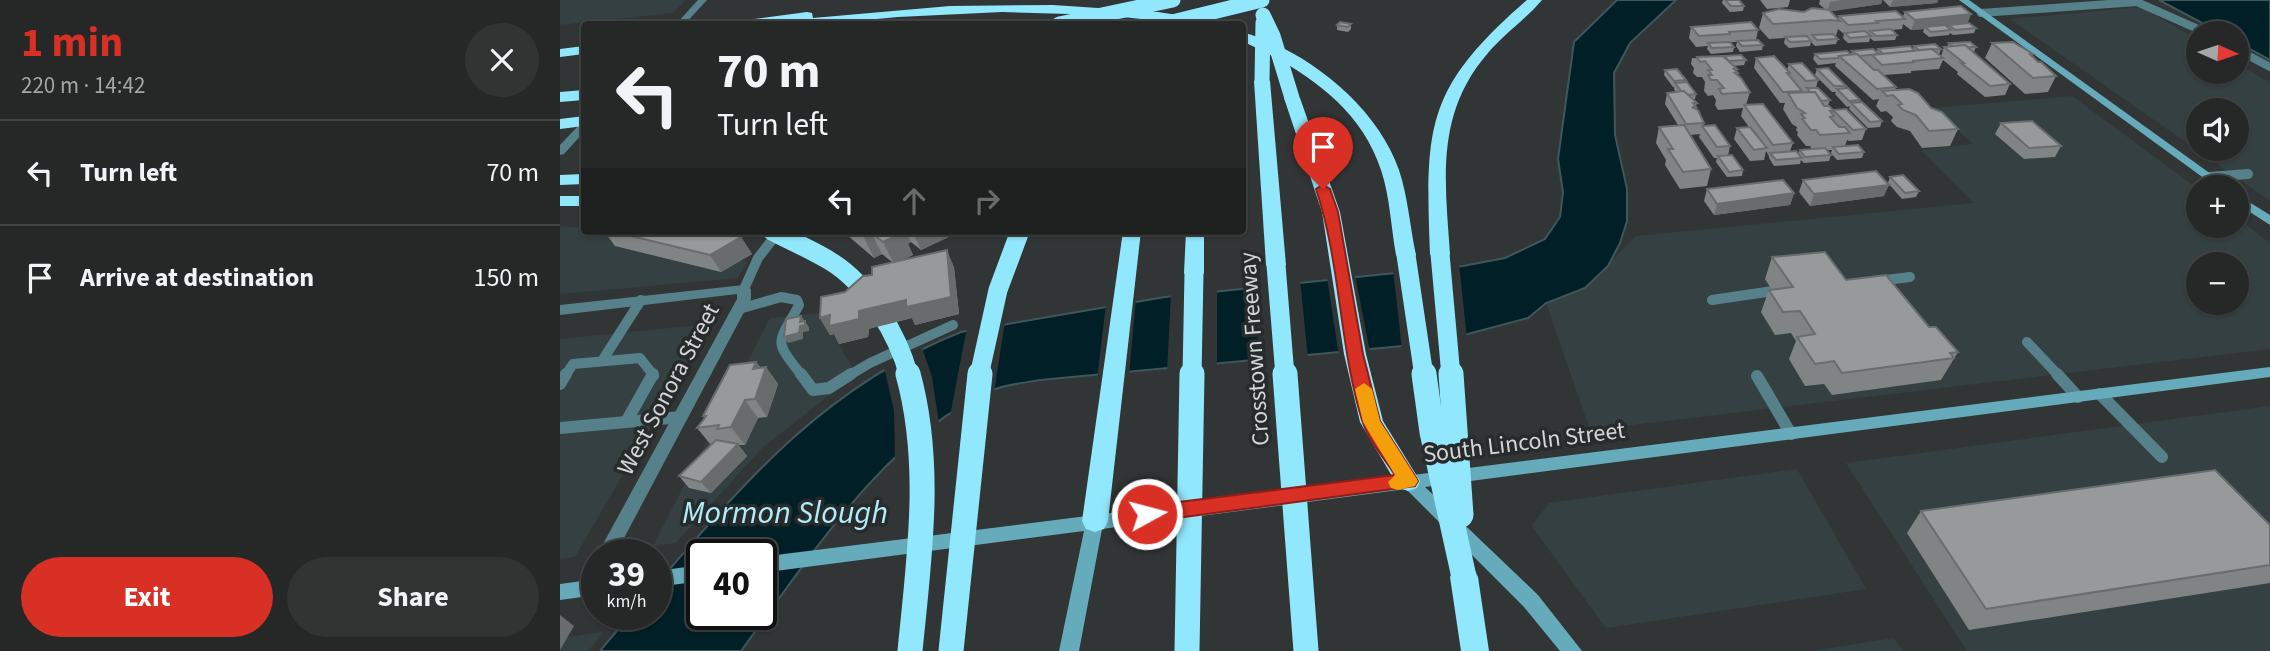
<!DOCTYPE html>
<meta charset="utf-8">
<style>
:root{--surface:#262828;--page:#323434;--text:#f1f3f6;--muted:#a4a6a8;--line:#424445;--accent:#d93025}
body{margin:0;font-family:"Source Sans 3",sans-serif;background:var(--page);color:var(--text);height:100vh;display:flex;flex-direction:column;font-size:26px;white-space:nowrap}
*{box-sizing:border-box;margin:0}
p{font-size:23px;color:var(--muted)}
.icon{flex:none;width:38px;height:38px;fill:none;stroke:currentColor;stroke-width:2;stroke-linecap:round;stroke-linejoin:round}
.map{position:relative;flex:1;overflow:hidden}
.details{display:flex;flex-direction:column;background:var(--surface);width:560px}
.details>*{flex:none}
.top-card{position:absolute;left:21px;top:21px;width:665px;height:214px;border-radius:7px;box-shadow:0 2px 5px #0004,0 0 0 2px var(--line);background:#262828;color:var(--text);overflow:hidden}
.needle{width:46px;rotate:93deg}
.buttons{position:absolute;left:1626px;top:21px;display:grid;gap:14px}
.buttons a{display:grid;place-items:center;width:63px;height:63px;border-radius:50%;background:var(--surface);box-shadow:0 2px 5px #0004,0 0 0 2px var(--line);font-size:35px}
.speed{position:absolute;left:21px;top:539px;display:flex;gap:14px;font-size:35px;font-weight:700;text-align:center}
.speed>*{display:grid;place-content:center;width:91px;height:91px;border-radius:50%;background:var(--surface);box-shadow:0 2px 5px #0004,0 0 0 2px var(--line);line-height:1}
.speed small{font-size:18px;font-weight:400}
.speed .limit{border:4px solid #111;border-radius:10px;background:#fff;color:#111}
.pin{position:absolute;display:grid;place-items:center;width:60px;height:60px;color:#fff;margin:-72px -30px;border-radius:50% 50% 50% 0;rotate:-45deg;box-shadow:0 0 7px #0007}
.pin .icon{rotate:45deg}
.me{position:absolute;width:77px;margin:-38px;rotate:83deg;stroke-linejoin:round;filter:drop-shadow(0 0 5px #0008)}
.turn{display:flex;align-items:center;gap:24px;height:147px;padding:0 21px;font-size:32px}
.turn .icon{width:91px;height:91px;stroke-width:2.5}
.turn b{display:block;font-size:49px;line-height:60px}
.lanes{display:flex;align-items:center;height:66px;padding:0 21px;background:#0003;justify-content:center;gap:35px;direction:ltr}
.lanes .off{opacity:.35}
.round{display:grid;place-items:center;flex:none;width:74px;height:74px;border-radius:37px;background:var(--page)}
.overview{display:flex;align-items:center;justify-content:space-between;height:119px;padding:0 21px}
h1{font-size:42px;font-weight:700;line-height:52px;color:var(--accent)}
.primary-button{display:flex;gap:14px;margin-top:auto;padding:14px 21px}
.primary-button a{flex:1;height:80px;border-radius:42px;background:var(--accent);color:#fff;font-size:28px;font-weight:700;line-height:80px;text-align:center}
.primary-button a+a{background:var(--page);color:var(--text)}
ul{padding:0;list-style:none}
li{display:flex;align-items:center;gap:21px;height:105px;padding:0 21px;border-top:2px solid var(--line)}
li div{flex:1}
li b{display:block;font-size:26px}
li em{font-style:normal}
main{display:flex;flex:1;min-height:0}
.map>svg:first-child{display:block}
.built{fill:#354042;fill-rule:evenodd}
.water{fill:#001f26;stroke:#3f565b;stroke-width:2;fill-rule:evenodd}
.pier{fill:#323535}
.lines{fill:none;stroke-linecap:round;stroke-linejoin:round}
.lane-far2{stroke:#56818b;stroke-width:8}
.lane-far1{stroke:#56818b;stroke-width:10}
.lane{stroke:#56818b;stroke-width:12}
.street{fill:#56818b;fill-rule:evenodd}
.secondary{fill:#66abbb;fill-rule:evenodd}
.highway{fill:#91e7fb;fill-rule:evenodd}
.highway-bridge-far2{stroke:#91e7fb;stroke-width:15}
.highway-bridge-far1{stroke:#91e7fb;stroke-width:19}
.highway-bridge{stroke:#91e7fb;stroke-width:25}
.wall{fill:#818485}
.shaded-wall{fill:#696c6c}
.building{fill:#969a9b;stroke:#696c6c;stroke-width:2}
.route{fill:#d93025;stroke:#8d1f18;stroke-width:2}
.slow{fill:#f59e0b}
.labels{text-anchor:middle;stroke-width:7;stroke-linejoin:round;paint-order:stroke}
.street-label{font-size:24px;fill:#d3d5d6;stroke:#282b2b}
.near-water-label{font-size:32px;font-style:italic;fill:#b0ecfa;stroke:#282b2b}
</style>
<main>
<section class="details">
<div class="overview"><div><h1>1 min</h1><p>220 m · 14:42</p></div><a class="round"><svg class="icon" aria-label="close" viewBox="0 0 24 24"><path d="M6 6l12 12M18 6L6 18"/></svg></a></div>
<ul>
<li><svg class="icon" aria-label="left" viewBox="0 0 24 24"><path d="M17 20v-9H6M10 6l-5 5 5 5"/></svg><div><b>Turn left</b></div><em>70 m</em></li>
<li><svg class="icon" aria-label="arrive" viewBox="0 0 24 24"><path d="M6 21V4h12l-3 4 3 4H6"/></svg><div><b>Arrive at destination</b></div><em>150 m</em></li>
</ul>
<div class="primary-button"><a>Exit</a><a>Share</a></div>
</section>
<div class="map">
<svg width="1710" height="651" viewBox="0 0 1710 651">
<rect width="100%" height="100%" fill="#323535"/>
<g class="built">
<polygon points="0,0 126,0 113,13 0,25"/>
<path d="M1582 7 1638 40V72H1676L1677 63 1710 83V201L1450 19ZM1638 110H1676V149H1638Z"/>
<path d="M1512 96 1638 189V226H1676L1677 218 1710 243V349L1030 430 986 303 1025 288 1076 236 1414 203 1361 150 1413 144 1373 108ZM1638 264H1676V303H1638Z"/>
<polygon points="0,226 24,228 24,231 109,235 187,262 178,278 0,294"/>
<polygon points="261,313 296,374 202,448 116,543 93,546 210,318"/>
<polygon points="150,324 15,557 0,559 0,339"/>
<polygon points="1710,406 1710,651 1407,651 1286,463"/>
<polygon points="1237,469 1306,589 1046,628 973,528 973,524 989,503"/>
<polygon points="44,632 28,651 0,651 0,638"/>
<polygon points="1334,638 1342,651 1250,651"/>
</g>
<g class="water">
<path d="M1057 0H1116L1070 43 1054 73 1055 135 1067 189V221L1060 243 1048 266 1025 288 986 303 968 318 874 343 480 380C465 383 447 384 433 390 325 436 249 559 181 651H40L71 614H96V585C187 479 267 385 401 332L605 297 903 266 945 258 985 239 1000 217 1003 192 998 159 1014 42ZM142 555H201V614H142Z"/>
<polygon points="1599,0 1710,0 1710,60 1677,42 1676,33 1661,33"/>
</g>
<g class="pier">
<polygon points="899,263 907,339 875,347 842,350 833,269"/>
<polygon points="795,275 810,352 779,356 767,278"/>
<polygon points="740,278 748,359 699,363 695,283"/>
<polygon points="657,287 657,367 607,372 611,292"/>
<polygon points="576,299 569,375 537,379 546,304"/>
<polygon points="445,321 434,393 390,416 407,327"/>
<polygon points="361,345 372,377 379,423 335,462 334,411 324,367"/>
</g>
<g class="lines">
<g class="lane-far2">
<polyline points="1421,13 1577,2 1647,33"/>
<polyline points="1676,49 1710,67"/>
</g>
<g class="lane-far1">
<polyline points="1649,177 1688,174"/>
<polyline points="1318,281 1350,277"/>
<polyline points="184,289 198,258 219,231"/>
<polyline points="1152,300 1213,291"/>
<path d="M179 309 221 297 237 300 239 305C217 346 213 338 242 376"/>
<polyline points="1467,342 1499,376"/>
<polyline points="42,361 81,300"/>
<polyline points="5,376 13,364 80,358 94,376"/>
<polyline points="288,376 310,363 393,325"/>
</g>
<g class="lane">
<polyline points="241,374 253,390 269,388 291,374"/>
<polyline points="1497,374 1518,397"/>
<polyline points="1197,376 1231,434"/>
<polyline points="0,384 6,374"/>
<polyline points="1540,394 1602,457"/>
<polyline points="66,422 93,374"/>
<polyline points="0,428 121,417"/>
</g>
<g class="street">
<polygon points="138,0 147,0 125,24 116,24"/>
<polygon points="24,123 24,132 4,154 0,155 0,145 20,124"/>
<polygon points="184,285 191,289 191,299 55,555 37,555 177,299 177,294 0,315 0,305"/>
<polygon points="37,564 37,590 34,594 28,596 22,594 19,588 31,566"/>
</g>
<g class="secondary">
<polygon points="1399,0 1409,0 1669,187 1656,187"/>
<polygon points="1676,194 1710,215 1710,225 1676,203"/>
<polygon points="1710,367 1710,377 865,487 978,595 1022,651 1000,651 964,607 846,489 542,529 519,651 499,651 524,531 201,573 201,557"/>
<polygon points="142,565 142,581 96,587 96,571"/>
<polygon points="37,579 37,595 0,600 0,584"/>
</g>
<g class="highway">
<path d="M967 0H982C966 19 944 34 928 53 875 114 885 180 890 254L887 258H873L870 254C865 125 866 88 967 0Z"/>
<polygon points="493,5 598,12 651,20 658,24 626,24 545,15 442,12 338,17 263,24 179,24 186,20 247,12 252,13 253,18 390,6"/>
<path d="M682 32C747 50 817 106 839 170 848 197 850 227 856 255L853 259H839L836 255C831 227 830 197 821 170 800 105 741 68 682 41Z"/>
<polygon points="24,46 24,54 0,57 0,49"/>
<polygon points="702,76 710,81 726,265 723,269 709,269 706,265 694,81"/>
<polygon points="24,90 24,100 0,102 0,92"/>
<polygon points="732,93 740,98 780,212 806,354 823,421 860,481 857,488 848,491 839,488 800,422 784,354 762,212 724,98"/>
<polygon points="24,116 24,126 0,129 0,119"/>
<polygon points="24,174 24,184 0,185 0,175"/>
<rect x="0" y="196" width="24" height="10"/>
<polygon points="563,231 581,231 548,521 544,529 535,532 526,529 522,521"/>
<polygon points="626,231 644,231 644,273 641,277 627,277 624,273"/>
<polygon points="904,565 914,569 918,577 929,651 901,651 890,577 894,569"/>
</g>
<g class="highway-bridge-far2">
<polyline points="703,15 713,36 732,98"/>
<polyline points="499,24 613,0"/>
<polyline points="604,24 702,0"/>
<polyline points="702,81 703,23"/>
</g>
<g class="highway-bridge-far1">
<path d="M212 231C231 241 252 250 270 261 308 284 338 335 349 376"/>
<polyline points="880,254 891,376"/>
<polyline points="846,255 864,376"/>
<polyline points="716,265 725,376"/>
<polyline points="419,376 438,290 460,231"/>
<polyline points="632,376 634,273"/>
</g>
<g class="highway-bridge">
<path d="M348 374C373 465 359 559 350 651"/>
<polyline points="725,374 746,651"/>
<polyline points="864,374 872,432 904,577"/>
<polyline points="891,374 901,515"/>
<polyline points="391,651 420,374"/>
<polyline points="627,651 632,374"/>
</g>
</g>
<g class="wall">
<polygon points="1163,0 1179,0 1184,6 1183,11 1170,12 1162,3"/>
<polygon points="1200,0 1230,0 1228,7 1207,9"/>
<polygon points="1260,0 1322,0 1321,4 1270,11 1278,19 1279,16 1343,16 1345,12 1370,10 1371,8 1411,14 1407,24 1416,28 1414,33 1393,35 1390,33 1389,35 1369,37 1363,32 1364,29 1351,30 1343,24 1342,29 1331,30 1337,35 1335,40 1314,41 1310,38 1309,42 1288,43 1283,38 1284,34 1278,29 1276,36 1274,35 1278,39 1276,44 1255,46 1251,42 1250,46 1229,48 1224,43 1225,38 1209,39 1199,28 1203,13 1244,12 1265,9 1259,4"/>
<polygon points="1323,0 1378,0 1377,3 1330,7"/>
<polygon points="791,24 791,29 788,32 777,30 777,25"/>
<polygon points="1131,27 1198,30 1196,40 1203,45 1202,50 1180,52 1176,46 1177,42 1170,42 1174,47 1173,52 1151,54 1147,49 1148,46 1136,47 1129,38"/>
<polygon points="1389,43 1416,47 1414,52 1413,52 1450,84 1445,95 1425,97 1397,74 1398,72 1383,60 1379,69 1351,71 1351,73 1324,75 1336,87 1335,90 1371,108 1398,129 1390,146 1362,148 1350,131 1337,127 1331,121 1333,117 1326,111 1321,112 1316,106 1319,99 1313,100 1275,66 1276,63 1258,65 1253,59 1255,54 1291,55 1292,51 1316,52 1318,49 1353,49 1354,46 1381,49 1379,55 1381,56 1384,47 1387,47"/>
<polygon points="1432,43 1473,54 1472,56 1478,62 1496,76 1488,92 1465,94 1425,58"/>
<polygon points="1132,58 1186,60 1184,65 1174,66 1177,69 1177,75 1190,92 1186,105 1233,143 1230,151 1238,154 1240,150 1252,149 1250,146 1246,146 1237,135 1238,132 1236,130 1237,127 1232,124 1223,109 1225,103 1220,103 1194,68 1196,58 1227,70 1229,64 1258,80 1256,88 1270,100 1268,105 1264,106 1306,129 1302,140 1289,141 1287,140 1285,146 1304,152 1302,158 1277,160 1271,153 1272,150 1267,150 1271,155 1269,161 1244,163 1241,160 1240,164 1214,166 1209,158 1209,156 1206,151 1204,160 1190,161 1174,139 1177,128 1189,127 1181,116 1183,108 1158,110 1155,105 1156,100 1153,95 1148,96 1144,91 1145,82 1142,77 1137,77 1133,73 1134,68 1131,64"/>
<polygon points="1257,69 1286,86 1285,88 1300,100 1299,102 1322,121 1320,127 1308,128 1289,109 1290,106 1287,107 1275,94 1276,92 1272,92 1255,75"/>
<polygon points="1105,70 1126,80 1125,82 1136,94 1135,99 1133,100 1137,103 1135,109 1144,123 1143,126 1170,146 1168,156 1183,170 1182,176 1167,177 1156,162 1157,158 1154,158 1139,137 1140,134 1130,135 1151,169 1147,186 1120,189 1105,165 1106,160 1096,143 1099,127 1118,125 1105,104 1107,93 1116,92 1114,89 1114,87 1113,87 1104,75"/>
<polygon points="1441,123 1501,146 1495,157 1464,159 1435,134"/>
<polygon points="1330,177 1359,191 1356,197 1342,199 1328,183"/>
<polygon points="1243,180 1324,196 1250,206 1239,192"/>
<polygon points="1147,189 1234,193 1230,205 1154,215 1144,201"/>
<polygon points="44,231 157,231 181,237 192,254 161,272 55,246"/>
<polygon points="285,231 412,231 404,235 399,232 361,250 351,242 348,244 353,255 344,259 394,267 399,314 355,325 352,318 312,328 309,329 308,337 279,344 274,334 270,335 260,318 285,292 332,262 322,254 314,258 287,235"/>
<polygon points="1212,257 1286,280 1369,327 1398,352 1381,380 1272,395 1264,384 1245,386 1229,359 1236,341 1231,333 1215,335 1201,312 1209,290 1212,290 1205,279"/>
<polygon points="196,362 201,368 206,367 218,384 207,417 198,418 185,445 178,445 187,456 151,493 129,488 119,476 151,445 137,428 144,418 143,416"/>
<polygon points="1361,511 1710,525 1710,583 1409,630 1347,533"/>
</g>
<g class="shaded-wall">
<polygon points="1282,0 1322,0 1321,4 1267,12 1270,2"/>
<polygon points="1333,0 1378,0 1377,3 1330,7"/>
<polygon points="1411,14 1407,24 1367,29 1365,27 1364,29 1351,30 1355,20"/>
<polygon points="1329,185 1324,196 1250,206 1254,194"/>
<polygon points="1234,193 1230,205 1154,215 1157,204"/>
<polygon points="304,231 323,231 311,232 322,254 314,258 303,236"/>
<polygon points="335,231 346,231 351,242 348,244 353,255 334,264 323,242"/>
<polygon points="352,231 399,231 399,232 361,250"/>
<polygon points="402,231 412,231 404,235"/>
<polygon points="483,231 511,231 511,234 485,237"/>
<polygon points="181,237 192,254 161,272 150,255"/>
<polygon points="387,250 394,267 399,314 355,325 352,318 312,328 309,329 308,337 279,344 274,334 270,335 260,318 299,311"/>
<polygon points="241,316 249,327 249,331 243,332 243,339 228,343 224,337 240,326"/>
<polygon points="196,362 204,373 206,367 218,384 207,417 195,399 193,369"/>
<polygon points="185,400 198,418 185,445 171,427"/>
<polygon points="178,444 187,456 151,493 141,482"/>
<polygon points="0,615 14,626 0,650"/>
</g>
<g class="building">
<polygon points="1165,0 1179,0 1184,6 1171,6"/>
<polygon points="1401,6 1411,14 1355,20 1345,12"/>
<polygon points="1252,8 1269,10 1280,21 1270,20 1213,24 1203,13 1219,9 1244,12"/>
<polygon points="1336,11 1345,19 1316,21 1318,23 1288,25 1279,16"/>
<polygon points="780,22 791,24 788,27 777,25"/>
<polygon points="1191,22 1198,30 1169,32 1170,34 1139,36 1131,27"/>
<polygon points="1409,23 1416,28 1395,30 1389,25"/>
<polygon points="1385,25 1391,30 1371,32 1365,27"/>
<polygon points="1331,29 1337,35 1316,36 1310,31"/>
<polygon points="1305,31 1311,36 1290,38 1285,33"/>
<polygon points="1273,34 1278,39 1257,40 1252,35"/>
<polygon points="1247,36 1251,41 1230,42 1225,37"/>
<polygon points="1198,40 1203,45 1182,46 1177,41"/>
<polygon points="1170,42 1174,47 1152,48 1148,43"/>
<polygon points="1410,42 1416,47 1408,47 1405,45 1393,46 1389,43"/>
<polygon points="1453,42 1473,54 1470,54 1478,62 1481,62 1496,76 1473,78 1432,43"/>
<polygon points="1375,44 1381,49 1359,50 1354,46"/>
<polygon points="1405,45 1450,84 1430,86 1401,63 1404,63 1384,47"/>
<polygon points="1350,46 1355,51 1323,54 1318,49"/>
<polygon points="1313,49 1319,54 1299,56 1292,51"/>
<polygon points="1372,49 1383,58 1352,61 1355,62 1322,65 1312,55"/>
<polygon points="1287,51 1291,55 1279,56 1278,58 1260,59 1255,54"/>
<polygon points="1297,54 1314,70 1318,70 1336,87 1317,89 1279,56"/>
<polygon points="1181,55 1186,60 1169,61 1164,56"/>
<polygon points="1163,56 1177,69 1174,69 1178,73 1175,73 1181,78 1190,92 1162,94 1159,89 1164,88 1157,80 1151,80 1148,75 1152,75 1148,70 1152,70 1145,61 1140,62 1137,57"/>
<polygon points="1214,56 1230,73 1227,73 1242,91 1223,92 1196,58"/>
<polygon points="1242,63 1258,80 1246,81 1229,64"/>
<polygon points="1268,68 1286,86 1274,86 1257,69"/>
<polygon points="1117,69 1126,80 1114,81 1105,70"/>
<polygon points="1127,82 1136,94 1128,95 1124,91 1122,92 1115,83"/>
<polygon points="1247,88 1258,88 1270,100 1261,101 1255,92 1250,92"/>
<polygon points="1288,88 1300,100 1289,101 1277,89"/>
<polygon points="1349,89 1358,93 1371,108 1382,112 1398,129 1369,131 1356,115 1343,110 1338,105 1342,104 1333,95 1327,96 1322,91"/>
<polygon points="1124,91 1137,103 1133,103 1136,107 1132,107 1138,110 1144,123 1126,124 1107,93"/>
<polygon points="1255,92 1264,106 1269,106 1274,111 1270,111 1274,116 1270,117 1279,127 1285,127 1290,133 1260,135 1256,130 1251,130 1242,119 1245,118 1241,114 1245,113 1237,108 1228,93"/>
<polygon points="1302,102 1322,121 1310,122 1291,103"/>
<polygon points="1203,104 1233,143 1213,145 1184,105"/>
<polygon points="1286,109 1306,129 1293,130 1273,110"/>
<polygon points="1472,121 1501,146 1469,148 1441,123"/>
<polygon points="1124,125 1151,169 1123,172 1108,149 1113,149 1099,127"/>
<polygon points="1155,125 1170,146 1157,147 1142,126"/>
<polygon points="1190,127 1207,148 1194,150 1177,128"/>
<polygon points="1298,145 1304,152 1279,154 1273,147"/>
<polygon points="1265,148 1271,155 1245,157 1240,150"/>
<polygon points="1236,151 1242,158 1216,160 1210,153"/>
<polygon points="1172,155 1183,170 1169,172 1158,156"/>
<polygon points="1316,171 1329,185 1254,194 1243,180"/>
<polygon points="1343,175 1359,191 1345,193 1330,177"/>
<polygon points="1223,180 1234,193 1157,204 1147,189"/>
<polygon points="50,231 157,231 181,237 150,255"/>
<polygon points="297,231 340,231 342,233 323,242 311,232 303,236"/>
<polygon points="387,250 391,297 346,307 346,300 303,310 299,311 299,319 269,326 270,315 260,318 261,297 285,292 303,276 312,275 312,267"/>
<polygon points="1265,252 1286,280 1326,275 1369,327 1376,327 1398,352 1390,353 1394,358 1282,373 1274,361 1255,364 1237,337 1255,334 1240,311 1223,312 1209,290 1233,287 1212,257"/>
<polygon points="241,316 240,322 245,321 245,325 240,326 239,333 224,337 226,319"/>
<polygon points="196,362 193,369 206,367 195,399 185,400 171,427 157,429 159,425 137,428 144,419 146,416 143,416 170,365"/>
<polygon points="156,440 178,444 141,482 119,476"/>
<polygon points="1655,470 1710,525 1710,565 1426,609 1361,511"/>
</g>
<path class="route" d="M763 185 770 189 778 212 803 354 820 421 855 476 858 481 855 486 587 522 580 519 578 514 580 508 587 506 835 475C824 458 808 439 802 420 779 345 781 264 756 189Z"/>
<polygon class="slow" points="804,383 812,389 820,421 855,476 858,481 855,486 838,490 831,488 828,482 835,475 803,422 795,389"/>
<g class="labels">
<g class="street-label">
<text transform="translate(694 349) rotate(-94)" y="8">Crosstown Freeway</text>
<text transform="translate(108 389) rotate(-62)" y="8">West Sonora Street</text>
<text transform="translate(964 442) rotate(-7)" y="8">South Lincoln Street</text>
</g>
<g class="near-water-label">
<text x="225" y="523">Mormon Slough</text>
</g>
</g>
</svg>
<div class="buttons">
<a><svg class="needle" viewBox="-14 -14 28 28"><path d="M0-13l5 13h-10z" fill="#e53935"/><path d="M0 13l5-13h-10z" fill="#a4a6a8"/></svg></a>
<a><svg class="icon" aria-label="sound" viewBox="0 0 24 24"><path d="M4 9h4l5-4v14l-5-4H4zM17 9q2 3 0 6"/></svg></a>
<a>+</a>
<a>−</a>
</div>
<div class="speed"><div>39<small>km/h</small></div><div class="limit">40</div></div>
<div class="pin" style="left:763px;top:189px;background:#d93025"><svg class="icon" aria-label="arrive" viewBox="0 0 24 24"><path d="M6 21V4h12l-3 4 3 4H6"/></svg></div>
<svg class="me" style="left:587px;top:514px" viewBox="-20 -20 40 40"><circle r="17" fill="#d93025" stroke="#fff" stroke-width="3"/><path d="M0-11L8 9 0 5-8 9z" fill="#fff"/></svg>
<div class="top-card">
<div class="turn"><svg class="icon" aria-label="left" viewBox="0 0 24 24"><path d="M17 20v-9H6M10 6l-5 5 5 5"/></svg><div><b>70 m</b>Turn left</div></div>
<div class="lanes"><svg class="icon" aria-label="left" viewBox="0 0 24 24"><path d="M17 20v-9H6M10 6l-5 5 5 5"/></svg><svg class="icon off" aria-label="ahead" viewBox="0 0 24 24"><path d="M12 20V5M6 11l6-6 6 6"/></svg><svg class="icon off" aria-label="right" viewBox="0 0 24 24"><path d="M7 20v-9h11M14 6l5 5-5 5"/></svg></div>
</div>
</div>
</main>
